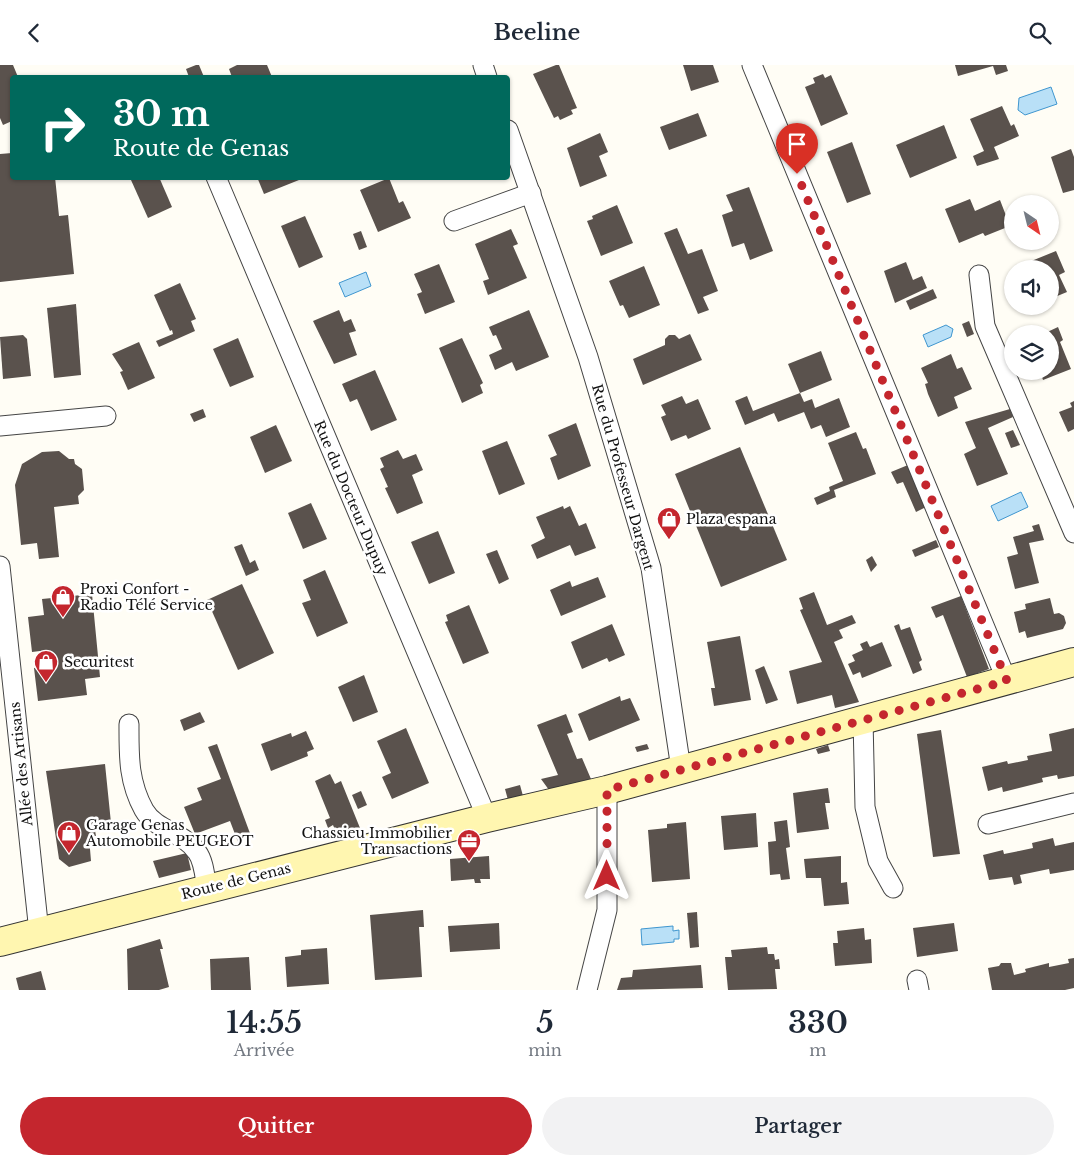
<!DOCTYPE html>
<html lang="fr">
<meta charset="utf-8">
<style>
:root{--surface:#fff;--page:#f2f2f3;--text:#1f2937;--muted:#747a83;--accent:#c4262e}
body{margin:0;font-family:"Libre Baskerville",serif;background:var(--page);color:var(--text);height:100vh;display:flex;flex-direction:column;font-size:19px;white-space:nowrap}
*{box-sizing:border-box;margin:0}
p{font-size:16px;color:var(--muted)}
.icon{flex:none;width:28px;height:28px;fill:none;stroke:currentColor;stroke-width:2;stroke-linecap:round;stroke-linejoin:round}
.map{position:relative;height:925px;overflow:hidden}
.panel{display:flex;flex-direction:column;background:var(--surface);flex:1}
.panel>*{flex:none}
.guide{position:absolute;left:10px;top:10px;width:500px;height:105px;border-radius:5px;box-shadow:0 1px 4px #0004;background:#00695c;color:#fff;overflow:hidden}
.needle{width:32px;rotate:145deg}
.tools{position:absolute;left:1004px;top:130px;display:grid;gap:10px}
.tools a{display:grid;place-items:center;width:55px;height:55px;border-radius:50%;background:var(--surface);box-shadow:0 1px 4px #0004;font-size:25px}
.pin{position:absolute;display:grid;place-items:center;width:42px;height:42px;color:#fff;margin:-51px -21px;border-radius:50% 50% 50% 0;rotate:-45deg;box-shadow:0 0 5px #0007}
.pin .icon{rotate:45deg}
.me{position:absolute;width:55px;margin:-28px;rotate:0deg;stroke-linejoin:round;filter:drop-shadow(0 0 4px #0008)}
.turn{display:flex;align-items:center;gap:18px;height:105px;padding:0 20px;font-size:22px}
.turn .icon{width:65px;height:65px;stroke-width:2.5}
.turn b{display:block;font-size:35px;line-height:42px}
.eta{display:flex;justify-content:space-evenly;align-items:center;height:85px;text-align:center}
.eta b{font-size:30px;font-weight:600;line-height:35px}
.cta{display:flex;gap:10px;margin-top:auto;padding:10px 20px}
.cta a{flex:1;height:58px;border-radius:30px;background:var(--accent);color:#fff;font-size:20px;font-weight:600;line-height:58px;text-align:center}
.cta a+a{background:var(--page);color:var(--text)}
header{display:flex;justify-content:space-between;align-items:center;height:65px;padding:0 20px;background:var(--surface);font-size:22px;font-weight:600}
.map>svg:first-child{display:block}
.water{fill:#b9e0f7;stroke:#3f96cf}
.building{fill:#5a524d}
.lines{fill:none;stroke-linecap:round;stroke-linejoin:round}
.street-casing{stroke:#444;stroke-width:21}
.secondary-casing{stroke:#333;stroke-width:30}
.street{stroke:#fff;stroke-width:19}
.secondary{stroke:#fff6b0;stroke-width:28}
.route{stroke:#c4262e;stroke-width:9;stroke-dasharray:0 16.2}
.labels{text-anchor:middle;stroke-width:5;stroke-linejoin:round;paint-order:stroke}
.street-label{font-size:14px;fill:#111;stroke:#fff}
.poi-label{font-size:14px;fill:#111;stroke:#fff;text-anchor:start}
</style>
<header><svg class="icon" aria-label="back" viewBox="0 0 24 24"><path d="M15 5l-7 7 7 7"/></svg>Beeline<svg class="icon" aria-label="search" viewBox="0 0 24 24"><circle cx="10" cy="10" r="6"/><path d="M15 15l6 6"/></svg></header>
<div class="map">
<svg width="1074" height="925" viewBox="0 0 1074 925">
<rect width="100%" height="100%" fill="#fffdf5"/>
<g class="water">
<polygon points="1051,22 1057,39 1025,50 1018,45 1019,33"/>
<polygon points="366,207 371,221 345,232 339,218"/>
<polygon points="946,260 953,264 951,272 928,282 923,270"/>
<polygon points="1021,427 1028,442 998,456 991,441"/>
<polygon points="673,861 673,866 679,865 679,874 674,874 674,877 642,880 641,864"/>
</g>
<g class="building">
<polygon points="0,0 13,0 18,12 12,12 12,56 3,60 0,53"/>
<polygon points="196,0 199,0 204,12 189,12 186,4"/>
<polygon points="237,0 267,0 272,12 232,12 229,4"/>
<polygon points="556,0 559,0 577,43 571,45 573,49 560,55 558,51 554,53 533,9"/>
<polygon points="683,0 713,0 719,17 691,26"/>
<polygon points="955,0 1006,0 1008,6 996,10 993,1 958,11"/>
<polygon points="823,9 825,13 831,10 848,49 821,61 805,22 815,18 813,13"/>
<polygon points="1002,41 1011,61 1014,59 1019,71 994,82 999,94 977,101 973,91 984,86 970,54"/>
<polygon points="698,48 707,71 669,85 660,62"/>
<polygon points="944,60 957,93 910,113 896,80"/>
<polygon points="600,68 608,87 599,91 607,111 580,122 567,83"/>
<polygon points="852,77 871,129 847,138 827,87"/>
<polygon points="1071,84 1074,92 1074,125 1063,128 1051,92"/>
<polygon points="12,88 12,112 55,112 59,151 68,150 74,209 0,217 0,89"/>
<polygon points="136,112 159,112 172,142 148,153 131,115"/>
<polygon points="257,112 304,112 304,113 264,129"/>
<polygon points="389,113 399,138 403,136 411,153 378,167 360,125"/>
<polygon points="749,122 773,186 750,195 744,178 732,182 722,150 733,146 726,130"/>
<polygon points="970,134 975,146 1000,135 1010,161 985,171 983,168 959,178 945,144"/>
<polygon points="617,140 633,178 601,191 587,156 593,154 592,151"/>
<polygon points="305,151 323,192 299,203 281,161"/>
<polygon points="677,163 688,189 702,184 718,226 703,232 709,245 698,249 664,168"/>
<polygon points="511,164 518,179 513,181 527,213 488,230 483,216 489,214 475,179"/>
<polygon points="361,166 367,182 359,185 353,169"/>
<polygon points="1056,186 1065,207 1059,210 1067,227 1050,234 1050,204 1026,204 1024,199"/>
<polygon points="906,197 913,215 922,211 927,223 895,238 884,206"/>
<polygon points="439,199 455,237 425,249 417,229 422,227 414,209"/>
<polygon points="644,201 660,240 629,253 623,240 620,241 609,216"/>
<polygon points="180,218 196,254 191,256 195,266 159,282 156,276 173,269 172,265 170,266 154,230"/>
<polygon points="933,224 937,233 910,245 906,236"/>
<polygon points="76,239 81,310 54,313 47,243"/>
<polygon points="339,245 344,257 351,254 356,266 349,268 357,290 334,299 313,256"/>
<polygon points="529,245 549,292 516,306 512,297 495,305 489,290 502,284 496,270 493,271 489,262"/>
<polygon points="969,256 974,269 967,272 962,259"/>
<polygon points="1058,262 1063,275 1060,277 1071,304 1043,315 1040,306 1050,306 1050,269 1043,269"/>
<polygon points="690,269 702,295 643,320 633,294 665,280 665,274 669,270 675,270 679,274"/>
<polygon points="23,270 27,274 31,311 3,314 0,272"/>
<polygon points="238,273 254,312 230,322 213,284"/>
<polygon points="462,273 483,318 480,320 483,328 462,338 439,283"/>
<polygon points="139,277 155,313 128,325 120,307 123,306 112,289"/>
<polygon points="821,286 832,315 800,328 788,299"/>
<polygon points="951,289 957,304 962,302 972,324 954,332 958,343 938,352 928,329 925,319 928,318 921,303"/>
<polygon points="375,305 397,355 371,366 357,334 350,337 342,319"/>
<polygon points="800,328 804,337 812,334 815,343 839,333 850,362 826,372 821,360 811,364 804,347 778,357 774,348 745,360 735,336 747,331 753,346"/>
<polygon points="682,331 686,339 698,334 711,364 688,374 686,370 671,376 661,352 666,350 661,340"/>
<polygon points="1074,336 1074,364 1068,367 1059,347 1072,342 1070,338"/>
<polygon points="203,344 206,352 194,357 190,349"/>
<polygon points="1010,344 1013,352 988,363 1008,409 977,421 964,389 976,383 965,357"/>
<polygon points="576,358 591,401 558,415 550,393 557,390 548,370"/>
<polygon points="276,360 292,396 265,408 250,372"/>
<polygon points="1013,365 1020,380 1011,383 1005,368"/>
<polygon points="856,367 863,384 866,383 876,409 834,425 836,432 817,440 814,433 830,426 829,422 843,416 828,378"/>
<polygon points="507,376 525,419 499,430 482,386"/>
<polygon points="740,382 787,495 721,522 675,409"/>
<polygon points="398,385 403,394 416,389 423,405 412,410 423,438 397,449 385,423 388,422 380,404 384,402 380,393"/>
<polygon points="59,386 69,394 74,394 75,399 82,404 84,425 78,431 79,439 54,442 59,492 39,494 37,478 21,480 15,420 22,399 42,387"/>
<polygon points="908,400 926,442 916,447 903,417 897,419 891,407"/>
<polygon points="311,438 327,474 303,484 288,448"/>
<polygon points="563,441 564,444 570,441 579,461 586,458 596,483 575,491 570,480 537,494 531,480 545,473 536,452"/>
<polygon points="1039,459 1044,475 1029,478 1039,518 1015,524 1007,492 1018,489 1013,472 1034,466 1032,461"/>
<polygon points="438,466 455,508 429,519 411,477"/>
<polygon points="936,475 939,482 915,492 912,485"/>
<polygon points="242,479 250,498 255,495 259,505 246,511 234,482"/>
<polygon points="497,485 509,514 499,519 486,489"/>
<polygon points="872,491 877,500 871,507 866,495"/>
<polygon points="325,505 348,558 317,572 302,538 311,535 303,515"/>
<polygon points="598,512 606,532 561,551 550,525 570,516 572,522"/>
<polygon points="242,519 274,588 238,605 207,535"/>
<polygon points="814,527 827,560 852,550 856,558 839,565 843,573 834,577 859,637 835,643 832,630 797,639 789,606 822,597 800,545 803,544 799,533"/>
<polygon points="92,529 100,612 85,614 87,630 38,636 34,603 42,601 40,586 32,587 28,552 44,550 42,534"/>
<polygon points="961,531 989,604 967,612 943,550 936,553 931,542"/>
<polygon points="1050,533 1054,549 1059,548 1064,551 1066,558 1063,564 1027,573 1025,566 1019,568 1014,547 1026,544 1025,539"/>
<polygon points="469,540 489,588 463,599 445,557 448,556 446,550"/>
<polygon points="612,559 625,590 609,597 607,593 582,604 571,577"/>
<polygon points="899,559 901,565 910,562 922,595 919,597 922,605 913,609 894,561"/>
<polygon points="740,571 751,635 714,641 711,623 715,623 707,577"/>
<polygon points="867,576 870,582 882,577 892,601 862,613 860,607 853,610 848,599 855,596 852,590 863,585 860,579"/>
<polygon points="764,601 778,635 766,639 755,605"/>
<polygon points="364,610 378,647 353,657 338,622"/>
<polygon points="620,631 621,636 630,633 640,655 589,676 578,649"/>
<polygon points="200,647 205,657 184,666 180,655"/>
<polygon points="566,649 573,667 567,669 577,694 582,693 591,714 549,725 541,714 558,710 537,660"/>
<polygon points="406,663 429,718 392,734 382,712 391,708 377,676"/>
<polygon points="1074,663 1074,711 1058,714 1057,710 1042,713 1043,717 1003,727 1002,722 988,726 982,702 1007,696 1008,699 1028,695 1027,691 1052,686 1049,669"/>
<polygon points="941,665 960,789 933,792 917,669"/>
<polygon points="306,666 314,684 307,687 308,691 271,706 261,679 291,668 292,672"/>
<polygon points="217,679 251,771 238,777 230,756 195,769 184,742 202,735 197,723 221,714 208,682"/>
<polygon points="647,679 649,684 637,687 635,682"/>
<polygon points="828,680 830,686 818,689 816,684"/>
<polygon points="105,699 111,758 94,760 96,771 89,772 91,796 69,802 59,794 46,706"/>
<polygon points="330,709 335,719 341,716 362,768 340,777 333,760 328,763 325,755 330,753 315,716"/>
<polygon points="520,720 523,731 508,735 505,724"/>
<polygon points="828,723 830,738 825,738 829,764 797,768 793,728"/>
<polygon points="361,726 367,740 358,744 352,730"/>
<polygon points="756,748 758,782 724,785 721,751"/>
<polygon points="787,755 790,782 786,783 790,814 781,815 780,809 770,810 768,777 776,776 774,757"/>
<polygon points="686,757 690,814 652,817 648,765 667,763 667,759"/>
<polygon points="1053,773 1055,781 1074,777 1074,805 1050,809 1049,804 1020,810 1022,818 1014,820 1012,812 989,815 983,790 1003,785 1004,789 1019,786 1033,783 1032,778"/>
<polygon points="187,788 191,805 159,813 153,796"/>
<polygon points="489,791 490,814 480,814 481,818 475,818 474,814 451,816 450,794"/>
<polygon points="841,791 841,818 847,817 849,839 824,841 821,813 806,813 804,794"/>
<polygon points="423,845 424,862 419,862 422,912 375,915 370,850"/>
<polygon points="697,847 699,882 690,883 687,848"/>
<polygon points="499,858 500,884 450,887 448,861"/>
<polygon points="954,858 958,886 917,892 913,863"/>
<polygon points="864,863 865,875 871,874 872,898 835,901 833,878 838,878 837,866"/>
<polygon points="160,874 163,884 160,884 169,922 159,925 128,925 127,884"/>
<polygon points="767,882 768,889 774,889 775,895 779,894 780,904 775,904 777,924 728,925 725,892 732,892 731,885"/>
<polygon points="327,883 329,919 287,922 285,892 301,890 301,885"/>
<polygon points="249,892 251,925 211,925 210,894"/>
<polygon points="1074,893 1074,923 1065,925 992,925 988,903 999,901 1001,898 1011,898 1014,910 1026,907 1025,904 1049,898 1049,902 1069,898 1068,894"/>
<polygon points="701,900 703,923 617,925 621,913 632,912 633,905"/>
<polygon points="41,906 46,925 19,925 16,913"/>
</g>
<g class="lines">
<g class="street-casing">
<g id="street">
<polyline points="483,0 487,12"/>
<polyline points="752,0 1007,616"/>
<polyline points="508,65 588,292 651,503 681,704"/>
<polyline points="216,112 487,753"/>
<polyline points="454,156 531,128"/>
<polyline points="979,210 985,261 1074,468"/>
<polyline points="0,361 106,351"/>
<polyline points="0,501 39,867"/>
<polyline points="863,654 865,742 878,796 893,823"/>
<path d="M129 659C129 690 128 716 144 745 156 766 184 767 197 787 204 796 205 813 207 824"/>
<polyline points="988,759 1074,738"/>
<polyline points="917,915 919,925"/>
<polyline points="587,925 607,845 607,725"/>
</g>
</g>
<g class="secondary-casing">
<polyline id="secondary" points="0,877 487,753 607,725 1074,597"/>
</g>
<use href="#street" class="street"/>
<use href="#secondary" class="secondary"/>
</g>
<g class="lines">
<polyline class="route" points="607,811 607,725 1007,616 797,109"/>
</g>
<defs>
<g id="shop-pin" transform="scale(1.25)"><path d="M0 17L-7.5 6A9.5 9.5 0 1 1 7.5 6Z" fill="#c4262e" stroke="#fff"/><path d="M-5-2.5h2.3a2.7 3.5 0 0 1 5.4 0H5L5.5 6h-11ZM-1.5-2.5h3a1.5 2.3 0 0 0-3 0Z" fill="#fff"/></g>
<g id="office-pin" transform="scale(1.25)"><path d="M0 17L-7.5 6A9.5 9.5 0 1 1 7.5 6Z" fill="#c4262e" stroke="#fff"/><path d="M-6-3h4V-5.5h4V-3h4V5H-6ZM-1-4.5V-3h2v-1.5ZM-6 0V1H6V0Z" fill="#fff"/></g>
</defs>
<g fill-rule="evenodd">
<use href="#shop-pin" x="669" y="454"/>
<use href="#shop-pin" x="63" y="532"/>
<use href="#shop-pin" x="46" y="597"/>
<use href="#shop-pin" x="69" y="768"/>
<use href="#office-pin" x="469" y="776"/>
</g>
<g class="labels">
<g class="street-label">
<text transform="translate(623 412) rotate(74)" y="5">Rue du Professeur Dargent</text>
<text transform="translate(351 433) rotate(67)" y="5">Rue du Docteur Dupuy</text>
<text transform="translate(21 699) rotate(-96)" y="5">Allée des Artisans</text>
<text transform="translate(236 816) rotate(-14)" y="5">Route de Genas</text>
</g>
<g class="poi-label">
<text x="686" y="459">Plaza espana</text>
<text x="80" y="529">Proxi Confort -<tspan x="80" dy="16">Radio Télé Service</tspan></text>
<text x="64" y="602">Securitest</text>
<text x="86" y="765">Garage Genas<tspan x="86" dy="16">Automobile PEUGEOT</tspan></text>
<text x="452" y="773" text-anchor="end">Chassieu Immobilier<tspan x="452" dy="16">Transactions</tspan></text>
</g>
</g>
</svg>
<div class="tools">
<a><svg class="needle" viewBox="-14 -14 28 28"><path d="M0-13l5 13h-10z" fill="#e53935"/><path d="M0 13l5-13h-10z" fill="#747a83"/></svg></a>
<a><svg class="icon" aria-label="sound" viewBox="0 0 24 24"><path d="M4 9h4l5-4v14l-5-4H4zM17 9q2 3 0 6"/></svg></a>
<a><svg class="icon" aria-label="layers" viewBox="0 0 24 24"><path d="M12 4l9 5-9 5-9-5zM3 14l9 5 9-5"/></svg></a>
</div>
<div class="pin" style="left:797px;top:109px;background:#d93025"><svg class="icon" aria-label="arrive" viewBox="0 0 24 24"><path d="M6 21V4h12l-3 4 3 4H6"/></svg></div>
<svg class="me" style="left:607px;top:811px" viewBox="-20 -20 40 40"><path d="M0-17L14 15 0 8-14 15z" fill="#c4262e" stroke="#fff" stroke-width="4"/></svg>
<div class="guide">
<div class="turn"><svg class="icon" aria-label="right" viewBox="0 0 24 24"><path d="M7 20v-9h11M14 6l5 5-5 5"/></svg><div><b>30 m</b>Route de Genas</div></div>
</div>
</div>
<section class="panel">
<div class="eta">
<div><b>14:55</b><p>Arrivée</p></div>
<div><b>5</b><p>min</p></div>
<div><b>330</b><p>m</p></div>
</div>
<div class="cta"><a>Quitter</a><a>Partager</a></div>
</section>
